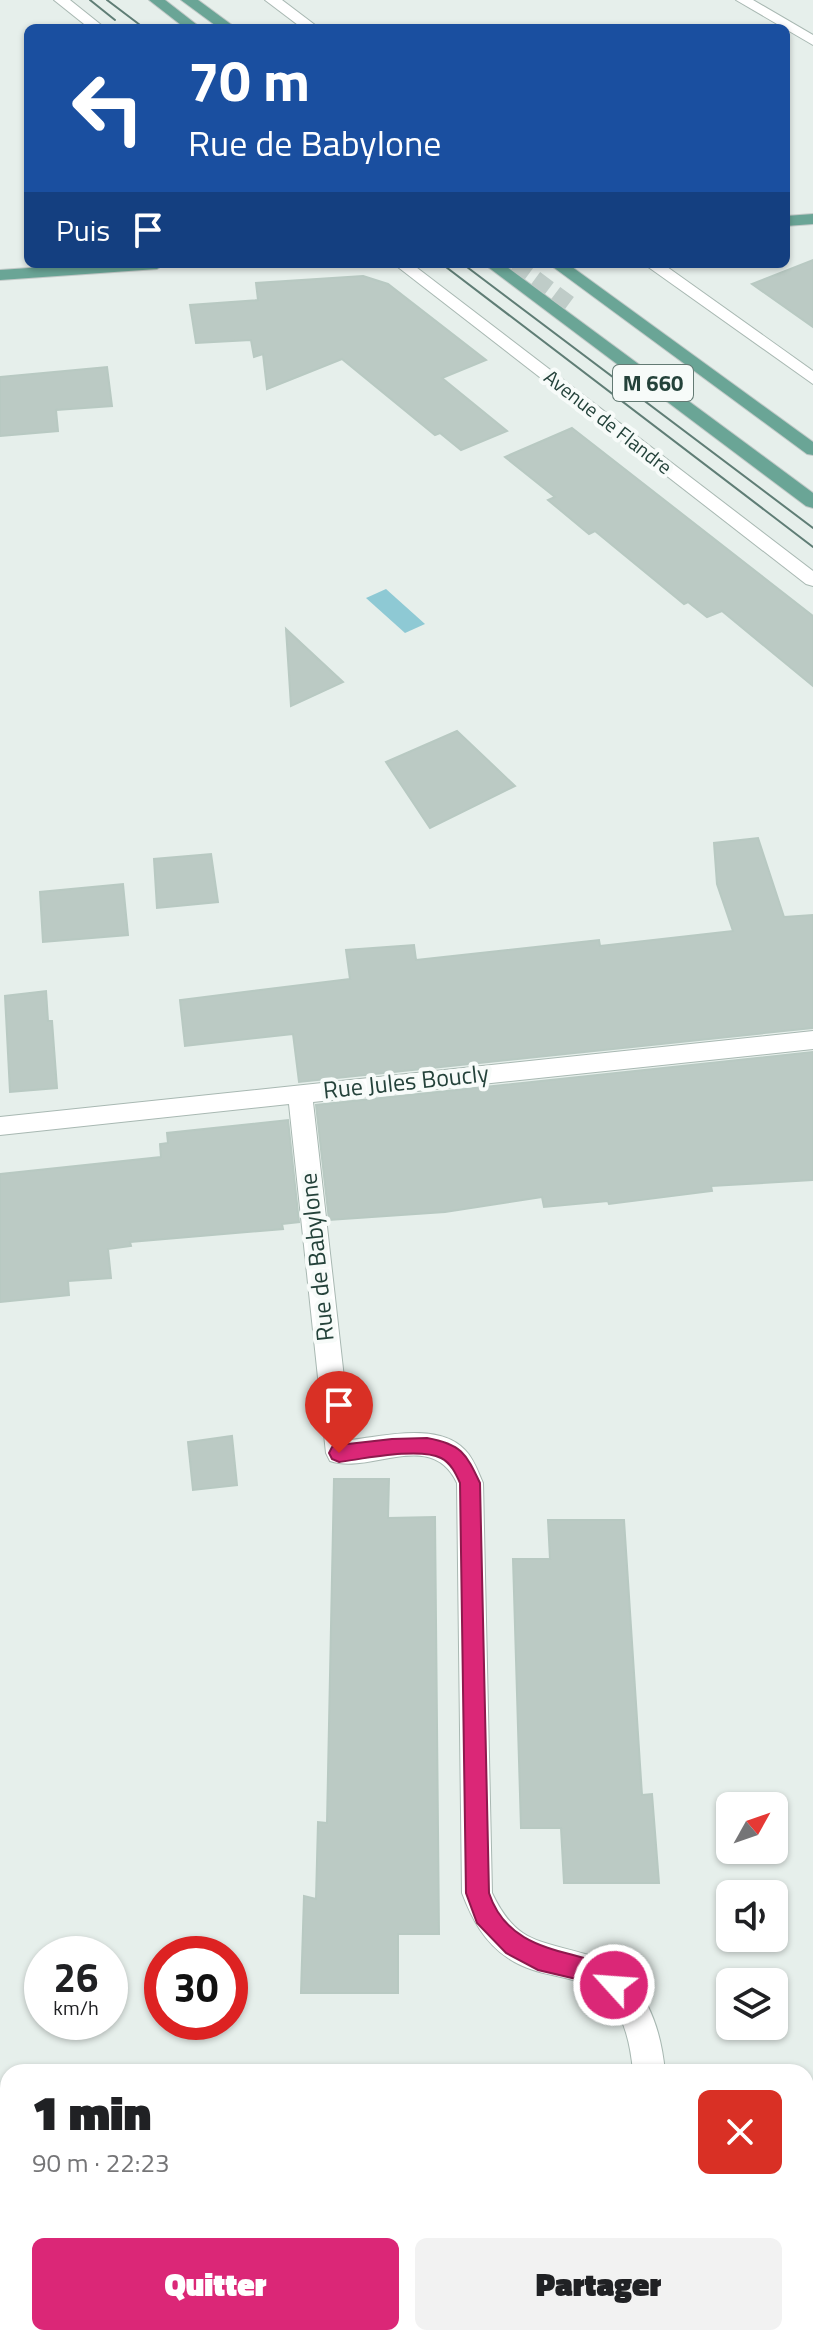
<!DOCTYPE html>
<html lang="fr">
<meta charset="utf-8">
<style>
:root{--surface:#fff;--page:#f2f2f2;--text:#202124;--muted:#757577;--accent:#db2777}
body{margin:0;font-family:"Titillium Web",sans-serif;background:var(--page);color:var(--text);height:100vh;display:flex;flex-direction:column;font-size:30px;white-space:nowrap}
*{box-sizing:border-box;margin:0}
p{font-size:26px;color:var(--muted)}
.icon{flex:none;width:44px;height:44px;fill:none;stroke:currentColor;stroke-width:2;stroke-linecap:round;stroke-linejoin:round}
.map{position:relative;flex:1;overflow:hidden}
.side{position:absolute;left:0px;top:2064px;width:814px;height:282px;display:flex;flex-direction:column;background:var(--surface);border-radius:24px 24px 0 0;box-shadow:0 2px 6px #0004}
.side>*{flex:none}
.hud{position:absolute;left:24px;top:24px;width:766px;height:244px;border-radius:12px;box-shadow:0 2px 6px #0004;background:#1a4fa0;color:#fff;overflow:hidden}
.needle{width:52px;rotate:50deg}
.buttons{position:absolute;left:716px;top:1792px;display:grid;gap:16px}
.buttons a{display:grid;place-items:center;width:72px;height:72px;border-radius:12px;background:var(--surface);box-shadow:0 2px 6px #0004;font-size:40px}
.speed{position:absolute;left:24px;top:1936px;display:flex;gap:16px;font-size:40px;font-weight:700;text-align:center}
.speed>*{display:grid;place-content:center;width:104px;height:104px;border-radius:50%;background:var(--surface);box-shadow:0 2px 6px #0004;line-height:1}
.speed small{font-size:20px;font-weight:400}
.speed .limit{border:12px solid #d22;background:#fff;color:#111}
.pin{position:absolute;display:grid;place-items:center;width:68px;height:68px;color:#fff;margin:-82px -34px;border-radius:50% 50% 50% 0;rotate:-45deg;box-shadow:0 0 8px #0007}
.pin .icon{rotate:45deg}
.me{position:absolute;width:88px;margin:-44px;rotate:296deg;stroke-linejoin:round;filter:drop-shadow(0 0 6px #0008)}
.turn{display:flex;align-items:center;gap:28px;height:168px;padding:0 32px;font-size:36px}
.turn .icon{width:104px;height:104px;stroke-width:2.5}
.turn b{display:block;font-size:56px;line-height:68px}
.then{display:flex;align-items:center;height:76px;padding:0 32px;background:#0003;gap:16px;font-size:30px}
.round{display:grid;place-items:center;flex:none;width:84px;height:84px;border-radius:12px;background:var(--page)}
.headline{display:flex;align-items:center;justify-content:space-between;height:136px;padding:0 32px}
h1{font-size:48px;font-weight:800;line-height:60px}
.button{display:flex;gap:16px;margin-top:auto;padding:16px 32px}
.button a{flex:1;height:92px;border-radius:12px;background:var(--accent);color:#fff;font-size:32px;font-weight:800;line-height:92px;text-align:center}
.button a+a{background:var(--page);color:var(--text)}
.map>svg:first-child{display:block}
.water{fill:#8ec9d4}
.building{fill:#bbcac4;stroke:#b8c9c2;stroke-width:2}
.lines{fill:none;stroke-linecap:round;stroke-linejoin:round}
.major-tunnel{stroke:#bfccc8;stroke-width:17;stroke-dasharray:17 8;stroke-linecap:butt}
.minor-casing{stroke:#a8b8b2;stroke-width:2}
.major-casing{stroke:#c2cac8;stroke-width:2}
.minor{fill:#fff;fill-rule:evenodd}
.major{fill:#6aa596;fill-rule:evenodd}
.tram{stroke:#5f7d75;stroke-width:2}
.route{fill:#db2777;stroke:#8e194d;stroke-width:2}
.labels{text-anchor:middle;stroke-width:8;stroke-linejoin:round;paint-order:stroke}
.far-street-label{font-size:20px;fill:#24423a;stroke:#f7fbf9}
.shield{fill:#f7fbf9;stroke:#637a73;stroke-width:2}
.shield-label{font-size:22px;font-weight:bold;fill:#24423a}
.street-label{font-size:24px;fill:#24423a;stroke:#f7fbf9}
</style>
<div class="map">
<svg width="813" height="2345" viewBox="0 0 813 2345">
<rect width="100%" height="100%" fill="#e6efeb"/>
<polygon class="water" points="386,589 425,624 405,633 366,598"/>
<g class="building">
<polygon points="813,260 813,327 752,284"/>
<polygon points="363,276 388,284 486,360 442,378 507,431 461,450 440,433 435,435 342,359 267,389 263,354 254,357 251,340 196,343 190,305 258,300 256,283"/>
<polygon points="107,367 112,406 56,410 58,431 0,436 0,377"/>
<polygon points="572,428 813,616 813,686 722,611 707,617 688,602 684,604 595,531 589,534 548,500 555,497 505,457"/>
<polygon points="286,629 343,682 291,706"/>
<polygon points="457,731 515,786 430,828 386,762"/>
<polygon points="758,838 784,917 813,915 813,1028 299,1082 293,1034 185,1046 180,1000 350,979 346,950 414,945 416,960 599,940 600,946 733,931 717,884 714,843"/>
<polygon points="211,854 218,902 157,908 154,859"/>
<polygon points="123,884 128,935 43,942 40,892"/>
<polygon points="46,991 48,1021 52,1021 57,1088 10,1092 5,996"/>
<polygon points="813,1052 813,1180 711,1186 712,1191 609,1204 608,1201 544,1207 542,1197 445,1212 329,1220 316,1105"/>
<polygon points="288,1120 299,1222 282,1224 283,1229 130,1242 131,1246 108,1249 111,1278 68,1281 69,1295 0,1302 0,1174 161,1157 160,1144 168,1143 167,1133"/>
<polygon points="232,1436 237,1485 193,1490 188,1442"/>
<polygon points="334,1479 389,1479 388,1518 435,1517 439,1934 398,1934 398,1993 301,1993 304,1896 316,1899 318,1822 327,1823"/>
<polygon points="548,1520 624,1520 642,1795 652,1794 659,1883 564,1883 561,1828 521,1828 513,1559 550,1559"/>
</g>
<g class="lines">
<polyline class="major-tunnel" points="515,264 573,307"/>
<g class="minor-casing">
<g id="minor">
<polygon points="54,0 70,0 105,28 89,28"/>
<polygon points="265,0 282,0 319,28 302,28"/>
<polygon points="736,0 753,0 813,35 813,45"/>
<polygon points="394,264 412,264 813,571 813,586 806,584"/>
<polygon points="644,264 663,264 813,371 813,384"/>
<path d="M813 1031V1049L313 1102 351 1440C383 1436 439 1422 465 1450 474 1459 478 1472 483 1483L492 1893C516 1943 538 1940 585 1954 640 1969 660 2019 665 2072H633C630 2038 621 1997 585 1984 559 1974 533 1975 508 1958 484 1942 472 1919 462 1893L457 1483C431 1428 371 1475 330 1461L326 1453 289 1104 0 1135V1117Z"/>
<rect x="649" y="2338" width="34" height="7"/>
</g>
</g>
<g class="major-casing">
<g id="major">
<polygon points="149,0 165,0 201,28 185,28"/>
<polygon points="181,0 198,0 236,28 219,28"/>
<polygon points="813,214 813,224 786,226 786,216"/>
<polygon points="86,264 165,264 157,269 0,280 0,270"/>
<polygon points="484,264 503,264 813,493 813,508 806,506"/>
<polygon points="549,264 568,264 813,442 813,455 807,454"/>
</g>
</g>
<use href="#minor" class="minor"/>
<use href="#major" class="major"/>
<g class="tram">
<polyline points="90,0 115,20"/>
<polyline points="107,0 144,28"/>
<polyline points="442,264 813,547"/>
<polyline points="463,264 813,528"/>
</g>
</g>
<path class="route" d="M427 1438C461 1444 466 1453 480 1483L489 1893C514 1969 607 1942 625 1985L622 1993 614 1996 589 1982 538 1970 506 1953 477 1923 466 1893 460 1483C456 1474 451 1463 441 1458 419 1447 363 1459 339 1462L332 1459 329 1453 332 1447 339 1445 392 1439Z"/>
<g class="labels">
<g class="far-street-label">
<text transform="translate(608 422) rotate(38)" y="7">Avenue de Flandre</text>
</g>
<rect class="shield" x="613" y="365" width="80" height="36" rx="6"/>
<g class="shield-label">
<text x="653" y="391">M 660</text>
</g>
<g class="street-label">
<text transform="translate(406 1082) rotate(-6)" y="8">Rue Jules Boucly</text>
<text transform="translate(317 1257) rotate(-96)" y="8">Rue de Babylone</text>
</g>
</g>
</svg>
<div class="buttons">
<a><svg class="needle" viewBox="-14 -14 28 28"><path d="M0-13l5 13h-10z" fill="#e53935"/><path d="M0 13l5-13h-10z" fill="#757577"/></svg></a>
<a><svg class="icon" aria-label="sound" viewBox="0 0 24 24"><path d="M4 9h4l5-4v14l-5-4H4zM17 9q2 3 0 6"/></svg></a>
<a><svg class="icon" aria-label="layers" viewBox="0 0 24 24"><path d="M12 4l9 5-9 5-9-5zM3 14l9 5 9-5"/></svg></a>
</div>
<div class="speed"><div>26<small>km/h</small></div><div class="limit">30</div></div>
<div class="pin" style="left:339px;top:1453px;background:#d93025"><svg class="icon" aria-label="arrive" viewBox="0 0 24 24"><path d="M6 21V4h12l-3 4 3 4H6"/></svg></div>
<svg class="me" style="left:614px;top:1985px" viewBox="-20 -20 40 40"><circle r="17" fill="#db2777" stroke="#fff" stroke-width="3"/><path d="M0-11L8 9 0 5-8 9z" fill="#fff"/></svg>
<div class="hud">
<div class="turn"><svg class="icon" aria-label="left" viewBox="0 0 24 24"><path d="M17 20v-9H6M10 6l-5 5 5 5"/></svg><div><b>70 m</b>Rue de Babylone</div></div>
<div class="then">Puis<svg class="icon" aria-label="arrive" viewBox="0 0 24 24"><path d="M6 21V4h12l-3 4 3 4H6"/></svg></div>
</div>
<section class="side">
<div class="headline"><div><h1>1 min</h1><p>90 m · 22:23</p></div><a class="round" style="background:#d93025;color:#fff"><svg class="icon" aria-label="close" viewBox="0 0 24 24"><path d="M6 6l12 12M18 6L6 18"/></svg></a></div>
<div class="button"><a>Quitter</a><a>Partager</a></div>
</section>
</div>
